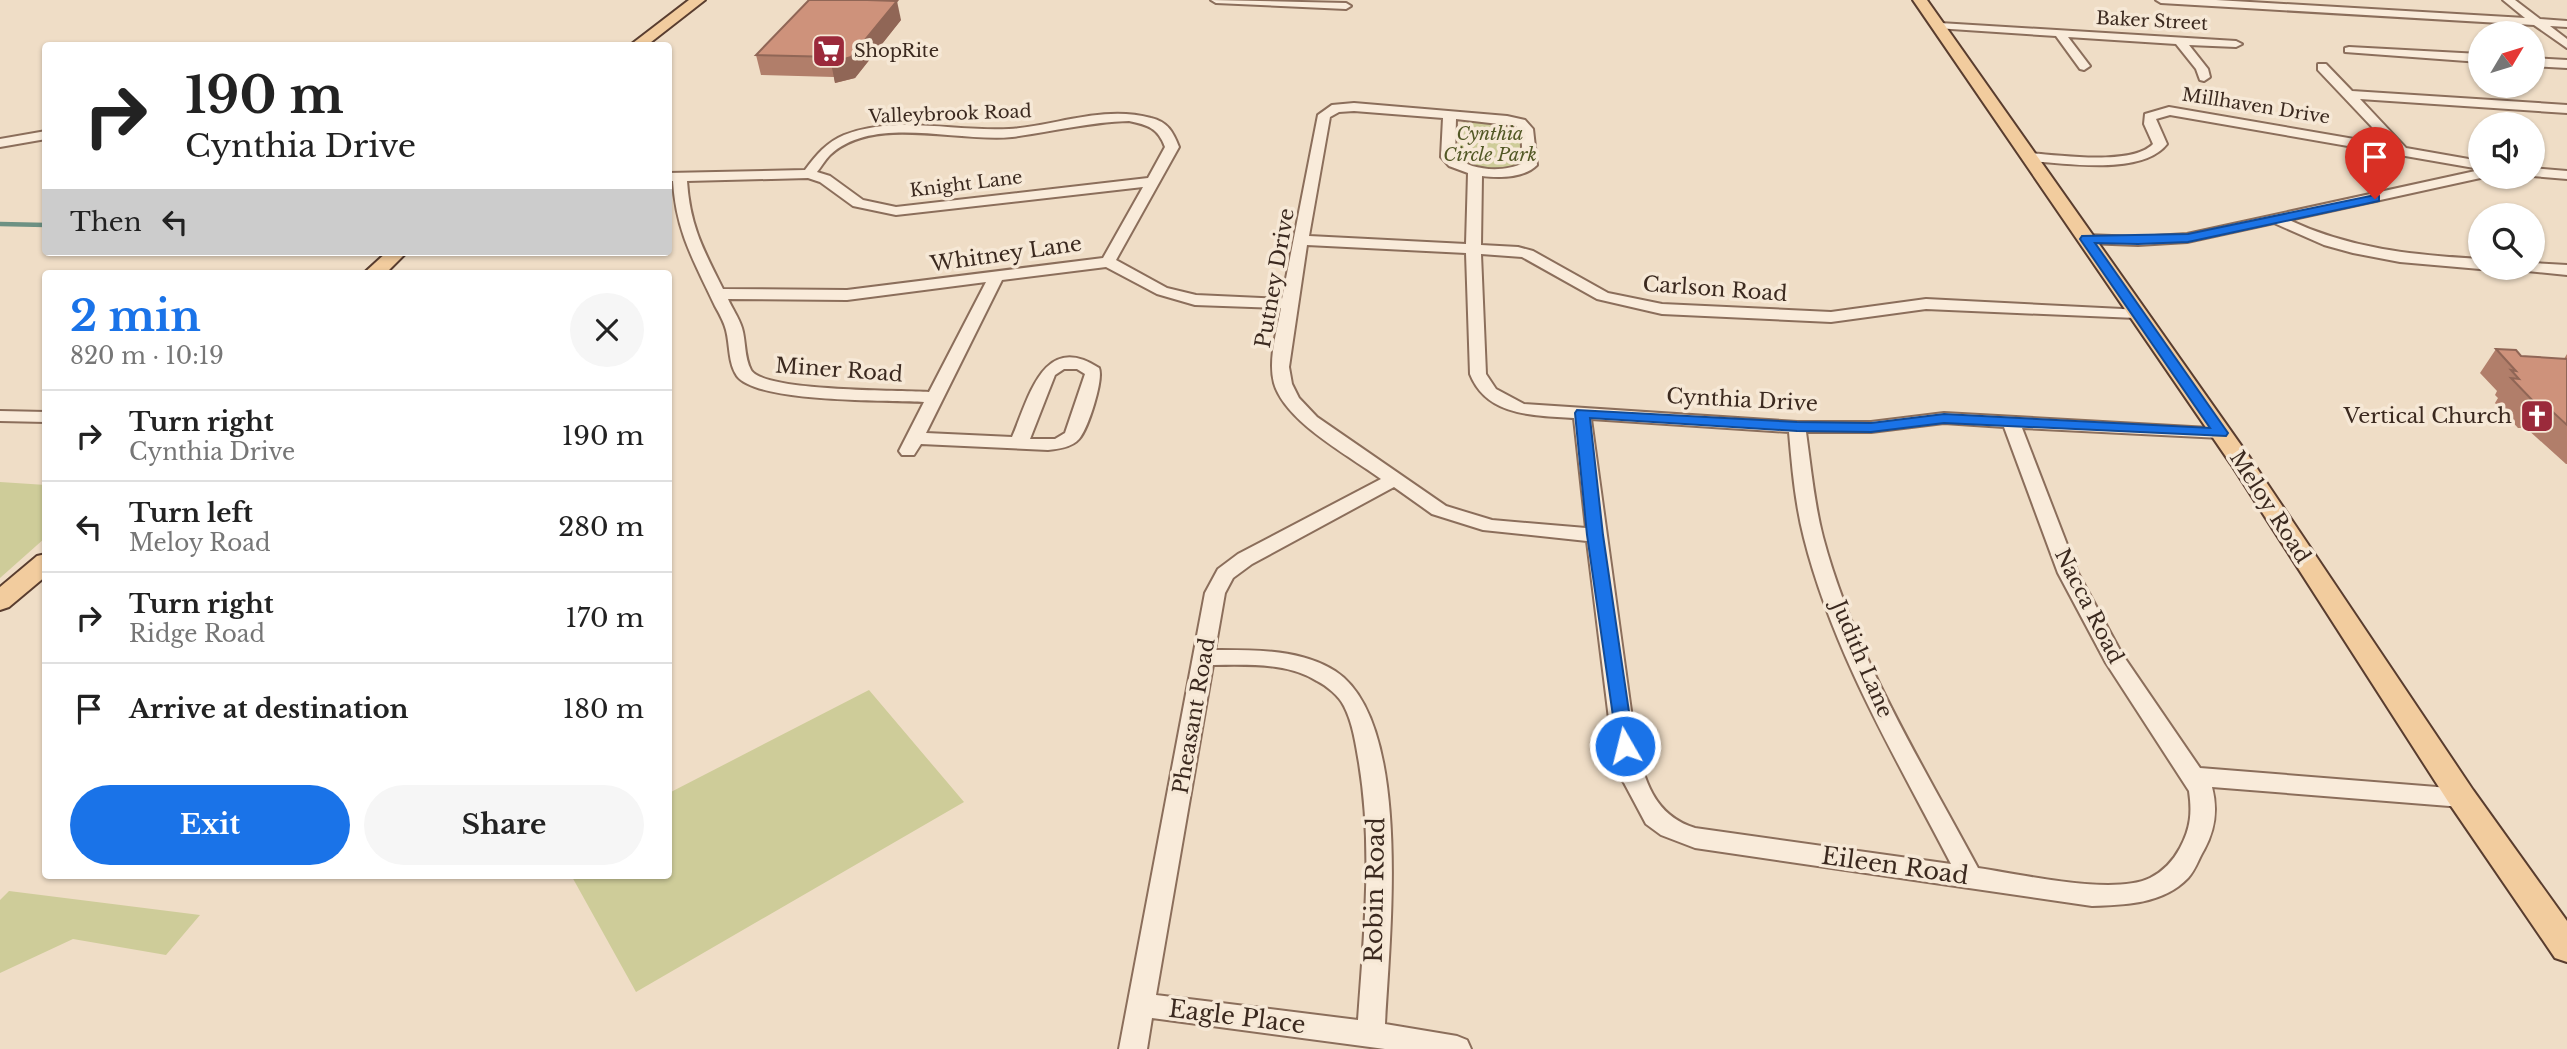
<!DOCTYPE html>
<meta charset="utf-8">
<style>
:root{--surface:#fff;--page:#f6f6f6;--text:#222;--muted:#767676;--line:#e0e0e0;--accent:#1a73e8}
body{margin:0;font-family:"Libre Baskerville",serif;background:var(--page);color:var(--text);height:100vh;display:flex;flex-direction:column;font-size:26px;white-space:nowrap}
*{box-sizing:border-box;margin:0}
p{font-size:23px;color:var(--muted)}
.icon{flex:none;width:38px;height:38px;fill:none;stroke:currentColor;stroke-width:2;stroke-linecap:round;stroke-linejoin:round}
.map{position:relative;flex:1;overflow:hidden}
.details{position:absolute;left:42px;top:270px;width:630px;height:609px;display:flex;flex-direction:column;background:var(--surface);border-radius:7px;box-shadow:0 2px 5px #0004}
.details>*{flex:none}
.guide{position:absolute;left:42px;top:42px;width:630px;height:214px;border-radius:7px;box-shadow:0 2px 5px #0004;background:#fff;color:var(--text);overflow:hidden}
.needle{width:46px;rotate:52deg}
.tools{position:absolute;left:2468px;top:21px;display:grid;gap:14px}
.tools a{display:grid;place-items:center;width:77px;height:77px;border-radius:50%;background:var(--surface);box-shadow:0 2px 5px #0004;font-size:35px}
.pin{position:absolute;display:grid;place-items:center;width:60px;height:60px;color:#fff;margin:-72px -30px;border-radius:50% 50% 50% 0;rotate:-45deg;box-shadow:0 0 7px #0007}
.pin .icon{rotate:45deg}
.me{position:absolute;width:77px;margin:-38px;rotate:352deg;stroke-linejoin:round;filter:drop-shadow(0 0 5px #0008)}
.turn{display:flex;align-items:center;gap:24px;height:147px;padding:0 28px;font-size:32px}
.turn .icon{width:91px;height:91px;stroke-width:2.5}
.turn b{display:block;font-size:49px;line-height:60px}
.then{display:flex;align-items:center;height:66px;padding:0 28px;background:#0003;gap:14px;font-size:26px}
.round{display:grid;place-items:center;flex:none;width:74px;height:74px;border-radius:37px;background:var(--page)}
.overview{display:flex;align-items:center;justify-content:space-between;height:119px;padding:0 28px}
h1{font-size:42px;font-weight:800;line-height:52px;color:var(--accent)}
.primary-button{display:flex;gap:14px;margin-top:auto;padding:14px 28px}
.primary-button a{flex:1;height:80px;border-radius:42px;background:var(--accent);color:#fff;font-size:28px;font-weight:800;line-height:80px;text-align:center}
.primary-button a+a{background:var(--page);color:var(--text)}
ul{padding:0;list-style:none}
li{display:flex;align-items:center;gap:21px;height:91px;padding:0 28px;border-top:2px solid var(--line)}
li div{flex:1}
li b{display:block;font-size:26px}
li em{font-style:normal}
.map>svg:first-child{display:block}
.green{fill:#cecc99}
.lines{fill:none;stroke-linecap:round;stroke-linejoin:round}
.stream{stroke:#6d9183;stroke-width:4.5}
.minor-casing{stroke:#8b6e5b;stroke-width:4}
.major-casing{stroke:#593d2f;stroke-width:4}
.minor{fill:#f9ebda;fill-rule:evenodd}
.major{fill:#f2cc9e;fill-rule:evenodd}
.wall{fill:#b17e6a}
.shaded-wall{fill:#906656}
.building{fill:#ce927b;stroke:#906656;stroke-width:2}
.route{fill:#1a73e8;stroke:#114b97;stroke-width:2}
.labels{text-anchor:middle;stroke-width:7;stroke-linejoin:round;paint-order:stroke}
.far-street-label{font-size:18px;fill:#3b291f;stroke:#f6e8d6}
.far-poi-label{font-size:18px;fill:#3b291f;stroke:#f6e8d6;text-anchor:start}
.far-park-label{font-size:18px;font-style:italic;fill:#525825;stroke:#f6e8d6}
.street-label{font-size:21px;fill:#3b291f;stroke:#f6e8d6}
.poi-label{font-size:21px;fill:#3b291f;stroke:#f6e8d6;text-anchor:end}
.near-street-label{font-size:24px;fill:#3b291f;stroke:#f6e8d6}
</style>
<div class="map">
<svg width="2567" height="1049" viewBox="0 0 2567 1049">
<rect width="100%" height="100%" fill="#efddc6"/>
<g class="green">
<path d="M1473 120 1517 127 1520 132 1522 163C1505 172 1473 170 1458 160V127L1464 122Z"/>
<polygon points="0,482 46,485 45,538 0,578"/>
<polygon points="869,690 964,802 636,992 571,875 668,875 669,793"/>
<polygon points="9,891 200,915 166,955 73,939 0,973 0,900"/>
</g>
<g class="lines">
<polyline class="stream" points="0,224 46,225"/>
<g class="minor-casing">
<g id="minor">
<polygon points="1211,0 1346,3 1351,6 1346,9 1216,3"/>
<polygon points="2156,0 2216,0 2525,18 2503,0 2515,0 2540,19 2567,21 2567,27 2550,26 2567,39 2567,48 2534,25 2161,3"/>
<polygon points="1940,23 2236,41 2242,44 2236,47 2189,45 2208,69 2210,77 2204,81 2200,80 2196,69 2176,44 2068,37 2090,66 2084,70 2080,69 2056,36 1936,28 1936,24"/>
<polygon points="2349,47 2480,54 2480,62 2345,52 2345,48"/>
<polygon points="2532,58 2567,60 2567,68 2532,66"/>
<path d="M2318 64H2326L2352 91 2567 105V113L2360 99 2406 148 2480 161V169L2170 115 2156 119 2167 144C2142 176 2066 163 2029 161L2022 157 2029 153C2059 155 2132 166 2153 144L2144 124 2145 114 2169 107 2389 145 2318 70Z"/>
<path d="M1354 103 1507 116 1525 120 1533 129 1537 165C1524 178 1499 178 1482 176L1481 245 1518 247 1533 251 1608 293 1662 304 1831 312 1926 299 2142 310 2144 313 2142 316 2136 318 1926 309 1831 322 1662 314 1597 299 1522 257 1481 254 1486 374 1496 389 1524 404 1797 422H1871L1944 413 2227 429 2230 433 2221 438 2022 428 2078 573 2122 654 2200 768 2462 789 2470 791 2474 798 2470 805 2462 807 2212 787C2218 810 2215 830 2204 850 2199 858 2195 871 2188 878 2163 904 2125 905 2092 906L1695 848 1661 835 1646 824 1622 779 1609 719 1587 541 1483 530 1432 514 1394 487 1252 564 1233 578 1225 593 1215 650C1255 650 1300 649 1335 671 1414 722 1389 940 1385 1024L1457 1036 1467 1040 1471 1049H1385L1152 1018 1147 1049H1119L1205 593 1218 569 1238 554 1381 479C1350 456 1285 422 1274 383 1268 360 1277 331 1281 308L1195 305 1157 294 1106 267 1002 280 926 433 1012 437C1029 398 1043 331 1099 368 1104 379 1088 429 1079 439 1072 447 1059 449 1048 450L921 444 914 455H902L899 451 924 402C888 400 757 403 737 376 728 363 730 345 726 330 724 322 719 313 715 306 694 261 676 232 673 181H668V173L805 170C816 155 827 142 844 135 897 115 954 132 1009 129 1056 126 1103 105 1151 118 1168 122 1173 132 1179 147L1116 260 1167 288 1196 295 1282 299 1318 115 1332 105ZM1354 111 1443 118 1441 157 1449 166 1468 173 1466 244 1309 236 1330 117 1339 112ZM1456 119 1516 126 1521 130 1523 163C1504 173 1470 171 1455 156ZM1129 121C1148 125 1158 128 1165 147L1148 178 896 207 863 200 830 176 817 172C821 167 825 160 830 155 874 114 958 143 1012 137 1051 132 1089 122 1129 121ZM808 178 820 182 853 206 896 215 1143 187 1103 258 847 290 723 289C703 249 690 226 687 181ZM1307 245 1466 253 1470 374C1487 417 1534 415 1574 418L1586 528 1492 520 1446 506 1317 417 1299 398 1292 384 1289 367ZM986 282 929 392C900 390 764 392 751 370 744 357 746 341 742 328 739 318 732 308 728 299L847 300ZM1064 369H1077L1085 374 1065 433 1055 439H1030L1055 375ZM1591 419 1789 432C1792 467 1795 503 1804 538 1833 653 1897 760 1951 864L1695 828C1653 815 1644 779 1635 740ZM1944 423 2004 427 2058 573 2106 663 2189 791C2192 812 2191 828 2180 848 2173 861 2164 871 2150 878 2113 896 2020 874 1978 868 1921 762 1854 654 1823 537 1814 503 1811 467 1806 432H1871ZM1213 665C1247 665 1287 662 1317 681 1327 686 1339 696 1344 706 1353 723 1356 746 1359 763 1373 848 1364 934 1358 1020L1156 995Z"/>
<polygon points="46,131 46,139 0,147 0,139"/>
<polygon points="2532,168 2567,171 2567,179 2532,176"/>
<path d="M2480 170V177H2485L2289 220C2351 249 2413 255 2480 259V268H2483L2480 269 2400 262 2353 253 2324 245 2274 223 2187 242 2138 245 2086 243 2079 239 2086 235 2138 237 2187 234Z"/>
<polygon points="2532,263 2567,265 2567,275 2527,271 2525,268 2532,268"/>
<polygon points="0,411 46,412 46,422 0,421"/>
</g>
</g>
<g class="major-casing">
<g id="major">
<polygon points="689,0 705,0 646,46 629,46"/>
<polygon points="1913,0 1927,0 2250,458 2473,790 2567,921 2567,962 2555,958 2451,806 2231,464"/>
<polygon points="387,252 407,252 386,273 364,273"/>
<polygon points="46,554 46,576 9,607 0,610 0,587 37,556"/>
</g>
</g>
<use href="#minor" class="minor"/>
<use href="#major" class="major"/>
</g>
<g class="wall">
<polygon points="901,20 855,78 835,83 834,77 761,75 756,55"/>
<polygon points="2496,349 2521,356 2564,359 2567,354 2567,464 2566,464 2526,428 2518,428 2495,403 2498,398 2495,395 2497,391 2480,373"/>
</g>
<polygon class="shaded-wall" points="897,1 901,20 855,78 835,83 831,63"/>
<g class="building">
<polygon points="809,0 867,0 897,1 851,57 831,63 835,57 756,55"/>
<polygon points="2496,349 2516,350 2521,356 2567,359 2567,425 2543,403 2535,403 2511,378 2519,379 2511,370 2516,371"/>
</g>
<polygon class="route" points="2375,195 2379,196 2379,201 2188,242 2138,244 2095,243 2228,433 2226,436 1944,423 1871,432 1797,431 1590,418 1603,535 1634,746 1632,751 1625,753 1618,751 1587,535 1575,413 1577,410 1797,422 1871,423 1944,414 2210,428 2080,239 2082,236 2188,234"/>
<defs>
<g id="supermarket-square" transform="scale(1.75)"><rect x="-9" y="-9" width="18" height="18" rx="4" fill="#9b2a3b" stroke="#f6e8d6"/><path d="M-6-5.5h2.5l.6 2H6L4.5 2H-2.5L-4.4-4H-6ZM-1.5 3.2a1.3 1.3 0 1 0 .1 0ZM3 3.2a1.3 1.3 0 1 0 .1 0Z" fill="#fff"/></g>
<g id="church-square" transform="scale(1.75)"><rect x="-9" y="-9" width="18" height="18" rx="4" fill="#9b2a3b" stroke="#f6e8d6"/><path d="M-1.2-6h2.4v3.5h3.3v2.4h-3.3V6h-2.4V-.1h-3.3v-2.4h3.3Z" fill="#fff"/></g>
</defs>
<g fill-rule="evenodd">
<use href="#supermarket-square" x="829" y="51"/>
<use href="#church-square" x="2537" y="416"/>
</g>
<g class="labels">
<g class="far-street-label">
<text transform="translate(2152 21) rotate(3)" y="6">Baker Street</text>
<text transform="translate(2256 106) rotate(9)" y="6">Millhaven Drive</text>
<text transform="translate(950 114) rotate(-2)" y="6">Valleybrook Road</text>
<text transform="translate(966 184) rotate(-7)" y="6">Knight Lane</text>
</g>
<g class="far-poi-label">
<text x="854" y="57">ShopRite</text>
</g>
<g class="far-park-label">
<text x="1490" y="140">Cynthia<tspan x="1490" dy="21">Circle Park</tspan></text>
</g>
<g class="street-label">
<text transform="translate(1006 254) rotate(-8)" y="7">Whitney Lane</text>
<text transform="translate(1275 278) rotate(-80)" y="7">Putney Drive</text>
<text transform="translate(1715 289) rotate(4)" y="7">Carlson Road</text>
<text transform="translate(839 370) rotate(4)" y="7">Miner Road</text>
<text transform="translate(1742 400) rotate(3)" y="7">Cynthia Drive</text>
<text transform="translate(2270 507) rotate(57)" y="7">Meloy Road</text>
<text transform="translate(2089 606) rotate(63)" y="7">Nacca Road</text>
<text transform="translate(1862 659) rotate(67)" y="7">Judith Lane</text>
<text transform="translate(1194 716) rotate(-80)" y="7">Pheasant Road</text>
</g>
<g class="poi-label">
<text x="2512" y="423">Vertical Church</text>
</g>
<g class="near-street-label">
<text transform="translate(1895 866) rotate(8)" y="8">Eileen Road</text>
<text transform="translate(1375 890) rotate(-89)" y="8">Robin Road</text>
<text transform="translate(1237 1017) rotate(7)" y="8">Eagle Place</text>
</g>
</g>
</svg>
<div class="tools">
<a><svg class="needle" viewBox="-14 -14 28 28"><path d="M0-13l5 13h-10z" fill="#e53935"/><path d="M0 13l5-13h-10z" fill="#767676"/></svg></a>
<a><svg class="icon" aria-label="sound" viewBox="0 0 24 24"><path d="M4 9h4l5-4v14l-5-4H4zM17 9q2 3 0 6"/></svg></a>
<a><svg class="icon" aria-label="search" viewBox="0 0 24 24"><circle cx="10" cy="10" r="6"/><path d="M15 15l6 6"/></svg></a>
</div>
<div class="pin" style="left:2375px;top:199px;background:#d93025"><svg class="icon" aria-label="arrive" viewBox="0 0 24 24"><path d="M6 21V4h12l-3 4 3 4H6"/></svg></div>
<svg class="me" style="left:1625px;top:746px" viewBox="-20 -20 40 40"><circle r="17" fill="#1a73e8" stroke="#fff" stroke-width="3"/><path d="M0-11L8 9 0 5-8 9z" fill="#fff"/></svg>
<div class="guide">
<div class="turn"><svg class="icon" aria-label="right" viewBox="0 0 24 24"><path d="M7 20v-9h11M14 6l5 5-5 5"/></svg><div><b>190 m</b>Cynthia Drive</div></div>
<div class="then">Then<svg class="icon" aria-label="left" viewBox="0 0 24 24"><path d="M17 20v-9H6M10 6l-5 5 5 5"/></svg></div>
</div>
<section class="details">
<div class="overview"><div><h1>2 min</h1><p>820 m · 10:19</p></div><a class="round"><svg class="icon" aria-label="close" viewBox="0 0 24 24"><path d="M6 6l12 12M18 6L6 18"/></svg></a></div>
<ul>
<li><svg class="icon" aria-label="right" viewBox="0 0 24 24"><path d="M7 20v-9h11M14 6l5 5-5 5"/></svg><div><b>Turn right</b><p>Cynthia Drive</p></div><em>190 m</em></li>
<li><svg class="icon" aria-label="left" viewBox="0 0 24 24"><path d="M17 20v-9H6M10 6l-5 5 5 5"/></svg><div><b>Turn left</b><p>Meloy Road</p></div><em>280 m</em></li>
<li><svg class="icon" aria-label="right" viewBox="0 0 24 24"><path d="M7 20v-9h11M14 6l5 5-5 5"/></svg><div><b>Turn right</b><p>Ridge Road</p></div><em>170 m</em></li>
<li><svg class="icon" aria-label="arrive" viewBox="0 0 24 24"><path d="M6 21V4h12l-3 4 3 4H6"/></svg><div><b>Arrive at destination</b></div><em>180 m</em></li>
</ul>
<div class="primary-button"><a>Exit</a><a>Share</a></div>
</section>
</div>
